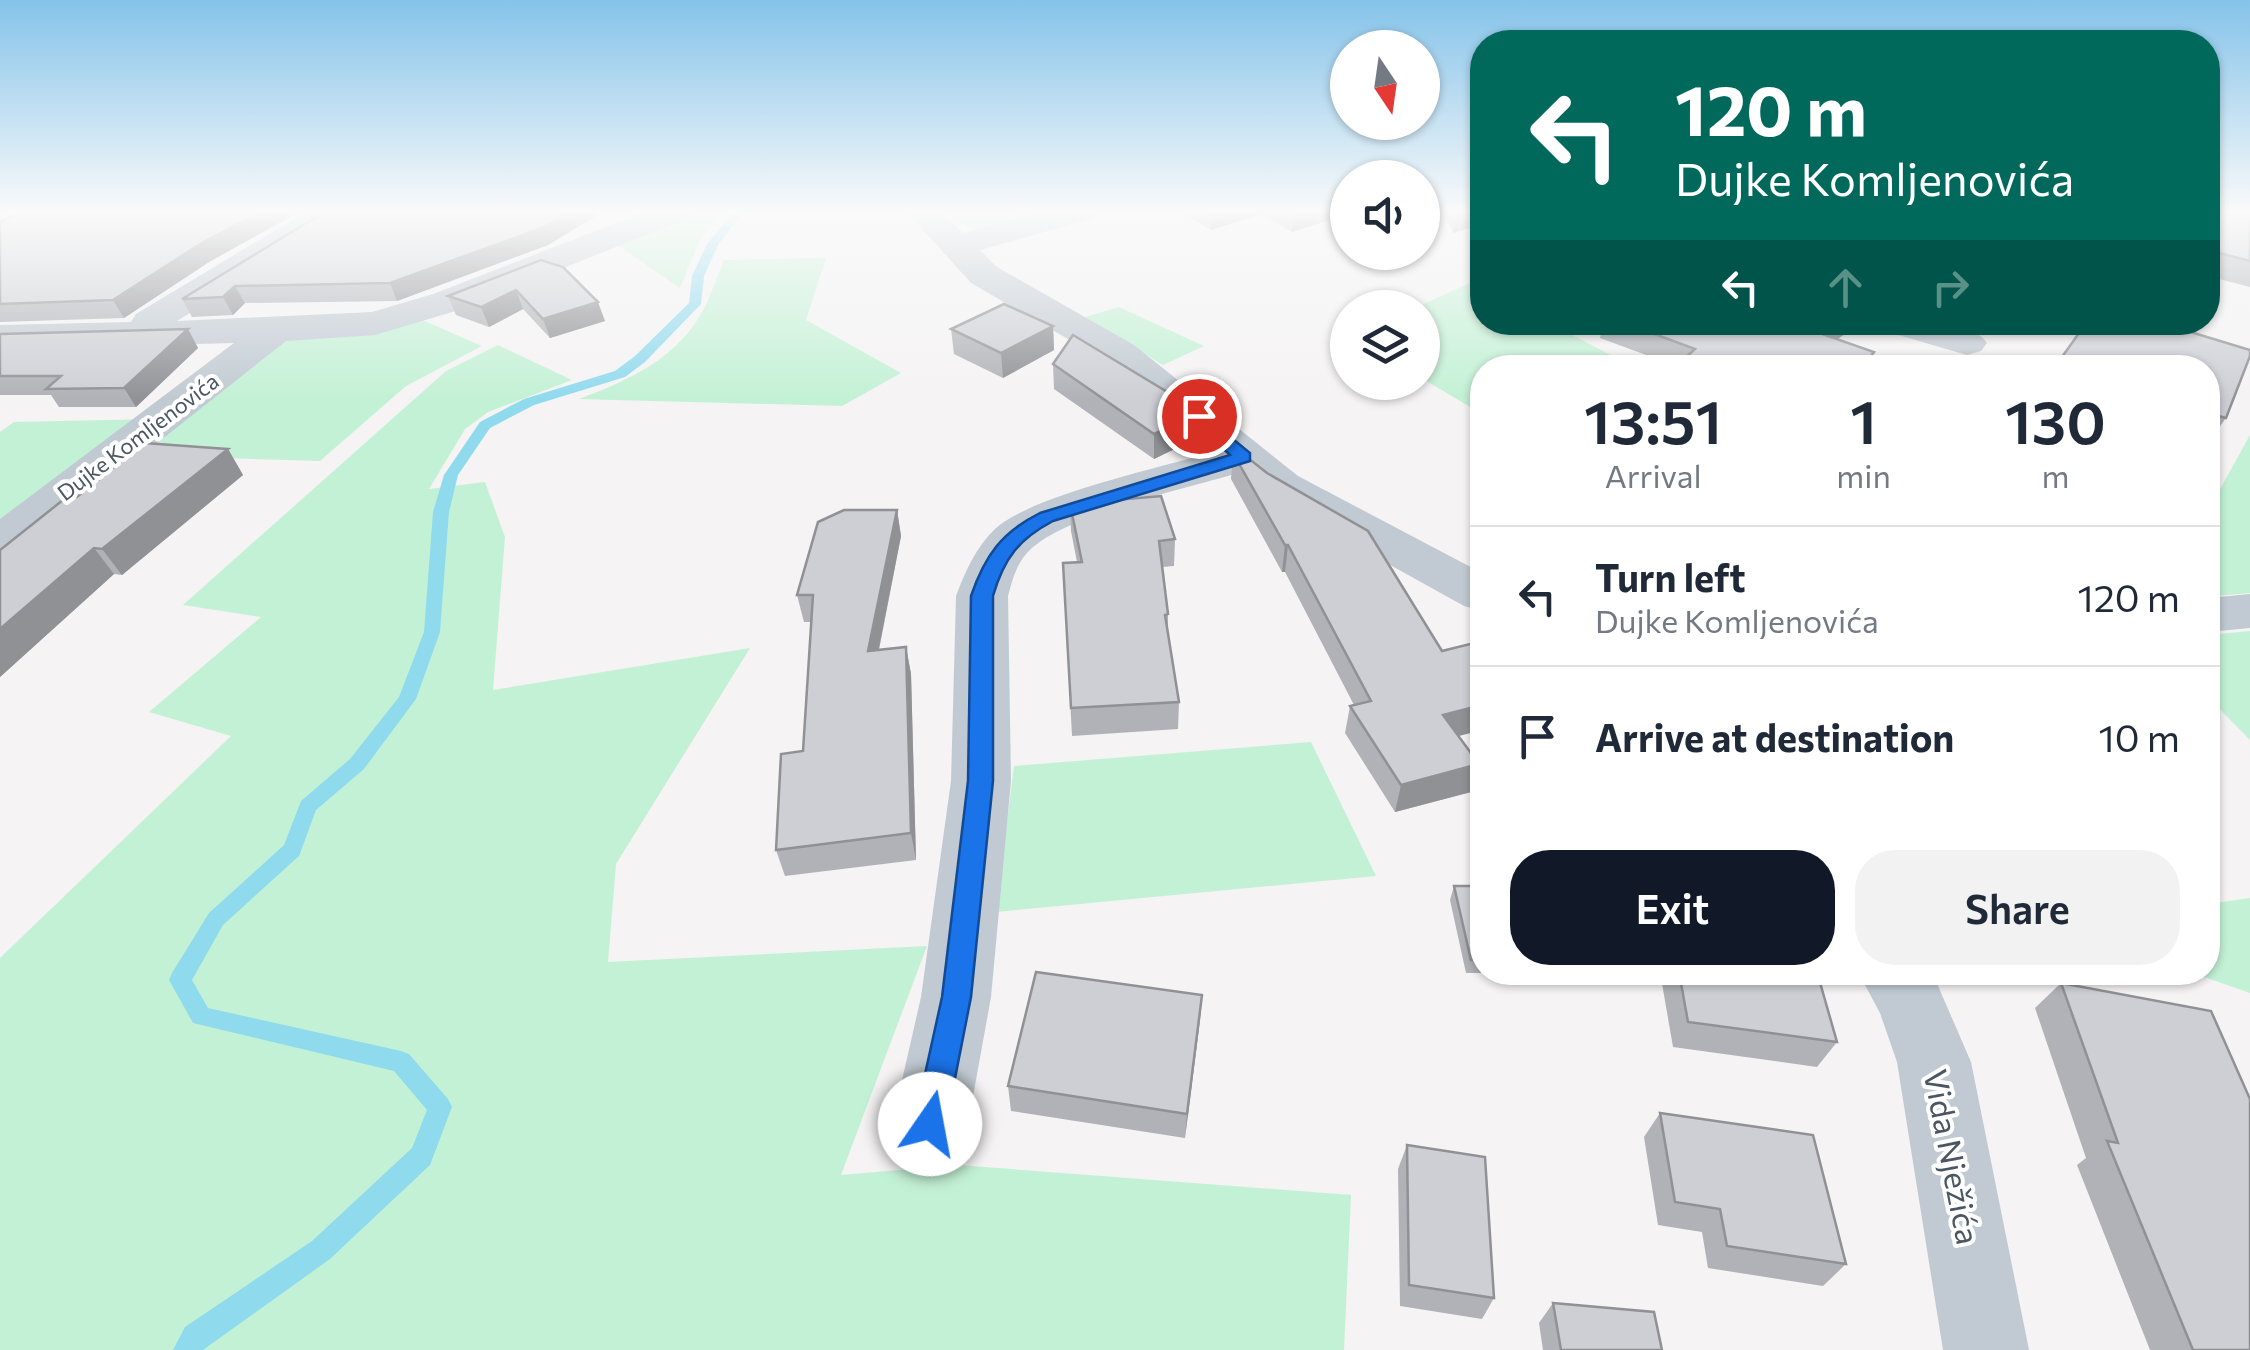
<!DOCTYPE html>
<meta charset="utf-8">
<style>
:root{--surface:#fff;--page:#f2f2f3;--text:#1f2937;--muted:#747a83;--line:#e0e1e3;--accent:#111827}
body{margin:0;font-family:Commissioner,sans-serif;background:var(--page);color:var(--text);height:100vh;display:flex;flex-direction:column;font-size:38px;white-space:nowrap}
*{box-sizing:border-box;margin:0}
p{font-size:32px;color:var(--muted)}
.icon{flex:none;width:55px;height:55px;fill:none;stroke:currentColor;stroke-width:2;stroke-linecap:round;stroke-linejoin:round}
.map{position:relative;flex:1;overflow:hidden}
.side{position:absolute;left:1470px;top:355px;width:750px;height:630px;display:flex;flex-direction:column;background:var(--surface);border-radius:40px;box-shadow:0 2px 8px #0004}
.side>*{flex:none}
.guide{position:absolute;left:1470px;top:30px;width:750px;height:305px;border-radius:40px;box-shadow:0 2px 8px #0004;background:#00695c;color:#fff;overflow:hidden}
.needle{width:65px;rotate:167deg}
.fabs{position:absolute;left:1330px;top:30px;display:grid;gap:20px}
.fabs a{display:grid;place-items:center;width:110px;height:110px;border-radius:50%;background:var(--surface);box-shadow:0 2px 8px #0004;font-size:50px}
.pin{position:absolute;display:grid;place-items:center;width:85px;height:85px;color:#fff;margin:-42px;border:5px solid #fff;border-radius:50%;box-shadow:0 2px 10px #0007}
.me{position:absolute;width:110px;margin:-55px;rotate:12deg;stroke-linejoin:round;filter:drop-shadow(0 0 8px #0008)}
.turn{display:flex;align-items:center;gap:35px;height:210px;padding:0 40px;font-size:45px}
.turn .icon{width:130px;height:130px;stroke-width:2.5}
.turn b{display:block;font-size:70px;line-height:85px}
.lanes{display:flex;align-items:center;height:95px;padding:0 40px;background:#0003;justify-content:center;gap:50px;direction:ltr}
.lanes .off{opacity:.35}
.eta{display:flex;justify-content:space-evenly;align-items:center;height:170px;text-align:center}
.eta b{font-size:60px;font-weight:600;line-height:70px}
.primary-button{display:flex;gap:20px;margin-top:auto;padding:20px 40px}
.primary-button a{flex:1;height:115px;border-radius:40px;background:var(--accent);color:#fff;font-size:40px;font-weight:600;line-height:115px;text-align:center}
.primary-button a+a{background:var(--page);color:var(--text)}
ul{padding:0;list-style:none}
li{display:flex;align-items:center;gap:30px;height:140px;padding:0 40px;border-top:2px solid var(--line)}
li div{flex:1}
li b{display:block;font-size:38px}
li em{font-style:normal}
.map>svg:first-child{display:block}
.green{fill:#c3f1d5}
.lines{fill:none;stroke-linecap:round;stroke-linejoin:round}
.stream{fill:#90daee;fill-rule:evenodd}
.street{fill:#c1cad2;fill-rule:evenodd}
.wall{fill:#b0b2b7}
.shaded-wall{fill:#909195}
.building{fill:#cdcfd5;stroke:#909195;stroke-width:2.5}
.route{fill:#1a73e8;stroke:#114b97;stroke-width:2.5}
.labels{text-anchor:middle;stroke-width:8;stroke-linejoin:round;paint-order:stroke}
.far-street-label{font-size:22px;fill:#4a5661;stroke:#fff}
.near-street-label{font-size:32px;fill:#4a5661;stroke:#fff}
</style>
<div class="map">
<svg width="2250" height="1350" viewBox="0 0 2250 1350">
<rect width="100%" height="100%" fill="#f5f3f3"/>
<g class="green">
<polygon points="689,211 727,211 702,235 680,288 610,240"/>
<polygon points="946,211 1056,211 981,232 972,231"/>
<path d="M826 258 806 320 901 373 842 406 579 399C624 382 673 361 699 317 710 300 716 278 724 260Z"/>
<polygon points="1472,282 1482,288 1482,322 1549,323 1630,365 1482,368 1482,414 1423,379 1422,308 1417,307"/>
<polygon points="1119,307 1204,346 1163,365 1085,317"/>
<polygon points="420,319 482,346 406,386 320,461 129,455 275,340"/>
<polygon points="498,345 572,380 488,412 465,429 429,489 485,482 505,537 493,690 750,648 616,864 608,962 927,946 841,1175 958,1165 1351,1195 1344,1350 0,1350 0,958 231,736 149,712 261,617 183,605 446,371"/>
<polygon points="155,419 0,536 0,432 14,422"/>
<polygon points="2250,435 2250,593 2216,596 2218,493"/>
<polygon points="2250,631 2250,740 2208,697 2208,635"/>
<polygon points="1311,742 1376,876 996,912 1014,766"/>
<polygon points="2250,898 2250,993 2193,973 2208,972 2208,904"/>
</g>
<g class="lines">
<polygon class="stream" points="734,211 744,211 718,245 704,276 701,304 645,362 625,377 534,405 490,428 458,475 449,512 440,632 416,699 364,769 316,810 299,856 223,925 192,980 208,1008 401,1051 409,1054 448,1099 452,1107 430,1165 330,1259 203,1350 173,1350 185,1327 312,1241 412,1148 427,1110 394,1071 193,1023 169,980 172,973 209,913 284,845 301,801 350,759 399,697 424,632 433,512 444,475 480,422 524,399 615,371 635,356 689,303 692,276 707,244"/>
<g class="street">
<polygon points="307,211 347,211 342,218 177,321 372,312 433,294 647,211 693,211 688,218 459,310 375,335 286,341 17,554 0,558 0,519 234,343 0,349 0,325 131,322 136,314"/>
<path d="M906 211H940L963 233 1046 211H1098L1094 218 980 250 997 267 1134 345 1298 476 1482 573V611L1464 606 1266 496 1238 473C1186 489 1061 515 1027 553 1016 565 1012 581 1008 596L1011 781 991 997 968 1124 957 1150 930 1160 903 1150 892 1124 921 997 951 781 956 596C965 572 976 547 995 529 1032 495 1160 468 1213 452L1106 361 971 283Z"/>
<path d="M1876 322C1905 322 1969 317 1987 343L1981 351 1967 355 1881 330Z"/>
<polygon points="2250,594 2250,628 2208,632 2208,598"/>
<polygon points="1858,972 1932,972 1971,1062 2029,1350 1943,1350 1897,1062 1880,1013"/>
</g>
</g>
<g class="wall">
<polygon points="326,211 604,211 548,245 397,301 245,303 233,315 192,317 182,299"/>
<polygon points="1179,211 1348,211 1348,225 1335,218 1292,232 1261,214 1211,230"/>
<polygon points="1444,211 1482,211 1453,233"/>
<polygon points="2208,211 2250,211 2250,287 2208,276"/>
<polygon points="0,221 209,262 124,318 0,322"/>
<polygon points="541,260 605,321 550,338 523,309 489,327 456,315 448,296"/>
<polygon points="1604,322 1863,322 1837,339 1874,352 1867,368 1674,368 1676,366 1600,338"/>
<polygon points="2087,322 2189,322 2184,330 2250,350 2250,356 2226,418 2210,440 2208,439 2208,368 2054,368"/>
<polygon points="1053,326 1054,350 1003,378 954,354 951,329"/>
<polygon points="188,329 198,348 136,407 59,407 51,395 0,395 0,334"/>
<polygon points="1053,364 1193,440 1154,459 1054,389"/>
<polygon points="228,449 243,475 122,575 114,574 0,677 0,550"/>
<polygon points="1233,453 1458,736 1479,764 1471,792 1395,812 1345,733 1350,706 1354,705 1285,572 1282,572 1231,479"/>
<polygon points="1070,504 1175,539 1174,566 1162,567 1168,614 1168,632 1179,702 1178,729 1072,736 1063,563 1077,562 1071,531"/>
<polygon points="897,510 901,536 879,650 906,647 911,674 916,860 785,876 776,850 803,751 811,622 804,622 797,595"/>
<polygon points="1454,886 1482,886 1482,972 1521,973 1466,973 1450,900"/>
<polygon points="1660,972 1817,972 1837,1042 1817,1067 1673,1047"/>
<polygon points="2061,983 2250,1350 2150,1350 2077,1165 2086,1158 2035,1008"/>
<polygon points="1202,995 1185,1138 1011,1111 1008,1086"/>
<polygon points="1660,1113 1846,1264 1823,1286 1708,1268 1702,1232 1658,1225 1644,1137"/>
<polygon points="1407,1145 1494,1298 1482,1319 1400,1306 1398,1169"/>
<polygon points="1553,1303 1662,1350 1543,1350 1539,1323"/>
</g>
<g class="shaded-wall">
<polygon points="262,211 301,211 209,262 124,318 113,300 200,244"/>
<polygon points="571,211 604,211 548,245 397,301 390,283"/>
<polygon points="1212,211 1261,211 1261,214 1211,230"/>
<polygon points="1294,211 1336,211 1335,218 1292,232"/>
<polygon points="1464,211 1482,211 1482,224 1453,233 1457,212"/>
<polygon points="235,286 245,303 233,315 223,297"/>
<polygon points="516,290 523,309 489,327 481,307"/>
<polygon points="598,302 605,321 550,338 543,319"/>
<polygon points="1840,322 1863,322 1812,356 1822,334"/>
<polygon points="1053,326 1054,350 1003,378 1001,353"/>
<polygon points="188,329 198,348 136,407 124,388"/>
<polygon points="1195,415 1193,440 1154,459 1154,434"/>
<polygon points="228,449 243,475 122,575 102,549"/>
<polygon points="897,510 901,536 873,678 868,651"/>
<polygon points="1285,545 1288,545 1285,572 1282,572"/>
<polygon points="94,548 114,574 0,677 0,629"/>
<polygon points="906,647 911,674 916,860 911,833"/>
<polygon points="1482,705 1482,730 1436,742 1443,715"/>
<polygon points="1479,764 1471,792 1395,812 1401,785"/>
<polygon points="1202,995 1200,1020 1185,1138 1187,1114"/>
</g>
<g class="building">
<polygon points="27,211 262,211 200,244 113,300 0,304 0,221"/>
<polygon points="326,211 571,211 542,228 390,283 235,286 223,297 182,299"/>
<polygon points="2210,211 2250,211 2250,261 2208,250 2208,215"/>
<polygon points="541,260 563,267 598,302 543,319 516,290 481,307 448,296"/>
<polygon points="1004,304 1053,326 1001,353 951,329"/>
<polygon points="1622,322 1840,322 1822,334 1874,352 1862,368 1674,368 1695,349"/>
<polygon points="2087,322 2189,322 2184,330 2250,350 2250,356 2226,418 2208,413 2208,368 2054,368"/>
<polygon points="188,329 124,388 46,389 61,376 0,376 0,334"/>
<polygon points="1073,335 1169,393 1195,415 1154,434 1053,364"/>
<polygon points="144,443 228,449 102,549 94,548 0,629 0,550 68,496 77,497"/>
<polygon points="1239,451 1267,473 1368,531 1442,651 1482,641 1482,705 1443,715 1479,764 1401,785 1350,706 1371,701 1288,545 1285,545 1233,453"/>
<polygon points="1161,496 1175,539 1159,541 1168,614 1165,615 1179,702 1071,708 1063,563 1082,562 1070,504"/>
<polygon points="844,510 897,510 868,651 906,647 911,833 776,850 781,754 803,751 813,595 797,595 818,522"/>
<polygon points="1454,886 1482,886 1482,960 1471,960"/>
<polygon points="1036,972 1202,995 1187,1114 1008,1086"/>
<polygon points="1679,972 1817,972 1837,1042 1688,1022"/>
<polygon points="2061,983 2211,1011 2250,1099 2250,1350 2193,1350 2107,1141 2118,1143"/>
<polygon points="1660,1113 1813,1135 1846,1264 1727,1246 1720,1209 1675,1202"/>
<polygon points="1407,1145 1485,1157 1494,1298 1409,1285"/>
<polygon points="1553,1303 1654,1312 1662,1350 1561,1350"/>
</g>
<linearGradient id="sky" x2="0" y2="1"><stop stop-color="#85c3ea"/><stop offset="0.53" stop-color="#fafafa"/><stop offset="1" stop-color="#fafafa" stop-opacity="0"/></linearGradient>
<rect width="2250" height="400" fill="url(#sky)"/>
<path class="route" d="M1199 411 1250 453V461L1053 521C1019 539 1004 558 993 596V781L971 997 946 1124 941 1134 930 1139 919 1134 914 1124 942 997 968 781 971 596C985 555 1002 532 1040 513L1230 455 1193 420V413Z"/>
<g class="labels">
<g class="far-street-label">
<text transform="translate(138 437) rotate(-37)" y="8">Dujke Komljenovića</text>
</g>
<g class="near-street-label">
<text transform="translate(1951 1157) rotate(79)" y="11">Vida Nježića</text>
</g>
</g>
</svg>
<div class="fabs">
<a><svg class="needle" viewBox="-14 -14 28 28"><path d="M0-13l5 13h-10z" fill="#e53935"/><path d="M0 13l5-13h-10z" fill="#747a83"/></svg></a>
<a><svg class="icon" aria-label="sound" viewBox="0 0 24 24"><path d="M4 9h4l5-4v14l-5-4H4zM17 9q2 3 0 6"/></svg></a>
<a><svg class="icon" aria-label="layers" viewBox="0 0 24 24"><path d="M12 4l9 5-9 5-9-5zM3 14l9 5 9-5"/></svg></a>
</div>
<div class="pin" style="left:1199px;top:416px;background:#d93025"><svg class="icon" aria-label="arrive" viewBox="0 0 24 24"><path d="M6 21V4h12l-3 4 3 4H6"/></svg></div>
<svg class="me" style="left:930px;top:1124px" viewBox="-20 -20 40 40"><circle r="19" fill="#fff"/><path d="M0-13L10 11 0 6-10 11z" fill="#1a73e8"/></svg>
<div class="guide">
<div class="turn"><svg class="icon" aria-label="left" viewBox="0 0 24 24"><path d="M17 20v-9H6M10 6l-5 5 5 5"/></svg><div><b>120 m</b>Dujke Komljenovića</div></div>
<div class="lanes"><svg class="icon" aria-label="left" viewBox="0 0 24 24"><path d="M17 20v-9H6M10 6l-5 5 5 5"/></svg><svg class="icon off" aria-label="ahead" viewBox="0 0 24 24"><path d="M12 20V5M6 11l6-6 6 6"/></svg><svg class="icon off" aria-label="right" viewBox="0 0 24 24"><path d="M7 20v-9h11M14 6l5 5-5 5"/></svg></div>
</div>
<section class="side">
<div class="eta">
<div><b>13:51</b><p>Arrival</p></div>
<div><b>1</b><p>min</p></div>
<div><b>130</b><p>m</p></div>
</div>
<ul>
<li><svg class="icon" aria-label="left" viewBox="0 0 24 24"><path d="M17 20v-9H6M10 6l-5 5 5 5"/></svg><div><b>Turn left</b><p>Dujke Komljenovića</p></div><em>120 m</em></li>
<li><svg class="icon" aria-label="arrive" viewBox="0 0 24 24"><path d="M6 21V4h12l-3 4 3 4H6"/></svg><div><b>Arrive at destination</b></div><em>10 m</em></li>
</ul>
<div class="primary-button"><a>Exit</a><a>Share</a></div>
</section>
</div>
